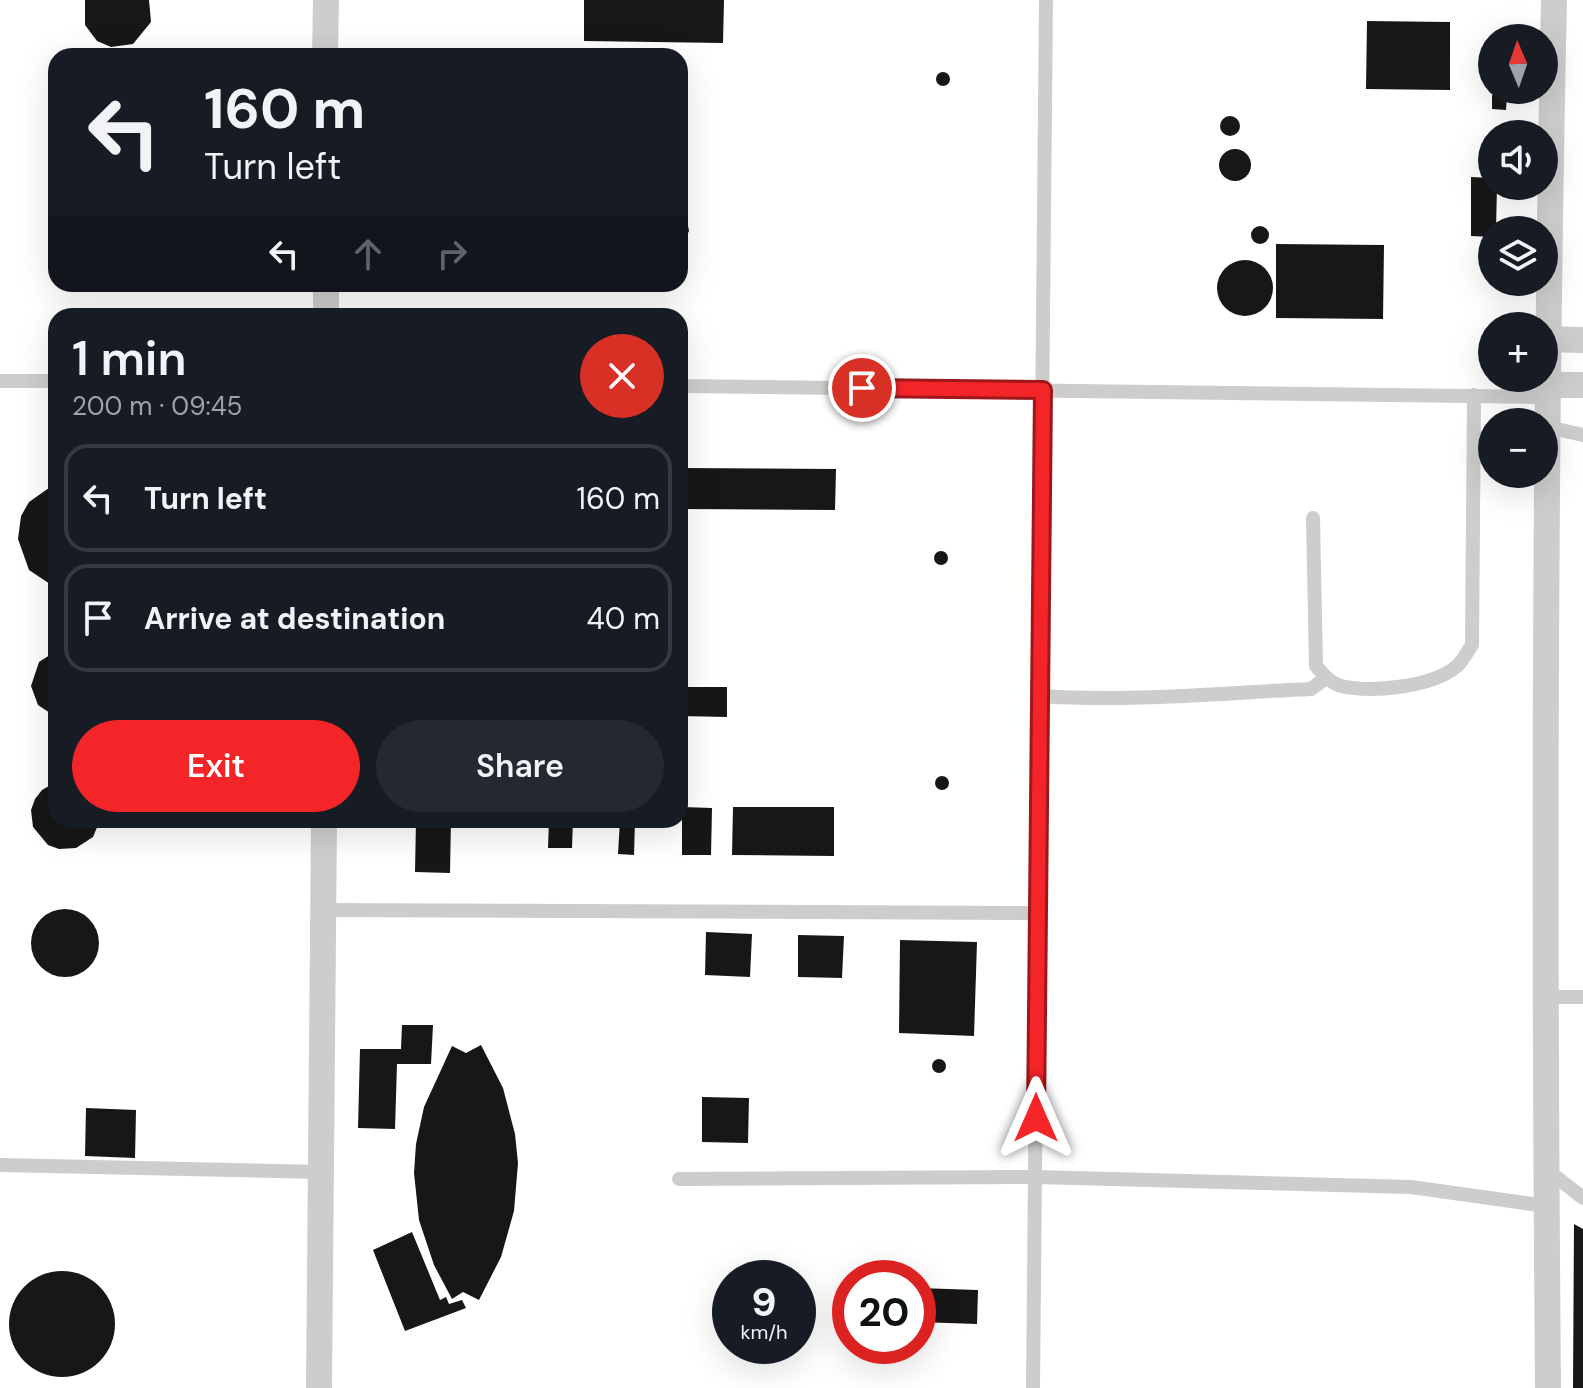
<!DOCTYPE html>
<meta charset="utf-8">
<style>
:root{--surface:#171b24;--page:#242831;--text:#f1f3f6;--muted:#9ea1a6;--line:#363941;--accent:#f32529}
body{margin:0;font-family:"DM Sans",sans-serif;background:var(--page);color:var(--text);height:100vh;display:flex;flex-direction:column;font-size:30px;white-space:nowrap}
*{box-sizing:border-box;margin:0}
p{font-size:26px;color:var(--muted)}
.icon{flex:none;width:44px;height:44px;fill:none;stroke:currentColor;stroke-width:2;stroke-linecap:round;stroke-linejoin:round}
.map{position:relative;flex:1;overflow:hidden}
.details{position:absolute;left:48px;top:308px;width:640px;height:520px;display:flex;flex-direction:column;background:var(--surface);border-radius:24px;box-shadow:0 8px 32px #0002}
.details>*{flex:none}
.banner{position:absolute;left:48px;top:48px;width:640px;height:244px;border-radius:24px;box-shadow:0 8px 32px #0002;background:#171b24;color:var(--text);overflow:hidden}
.needle{width:52px;rotate:358deg}
.fabs{position:absolute;left:1478px;top:24px;display:grid;gap:16px}
.fabs a{display:grid;place-items:center;width:80px;height:80px;border-radius:50%;background:var(--surface);box-shadow:0 8px 32px #0002;font-size:40px}
.speed{position:absolute;left:712px;top:1260px;display:flex;gap:16px;font-size:40px;font-weight:700;text-align:center}
.speed>*{display:grid;place-content:center;width:104px;height:104px;border-radius:50%;background:var(--surface);box-shadow:0 8px 32px #0002;line-height:1}
.speed small{font-size:20px;font-weight:400}
.speed .limit{border:12px solid #d22;background:#fff;color:#111}
.pin{position:absolute;display:grid;place-items:center;width:68px;height:68px;color:#fff;margin:-34px;border:4px solid #fff;border-radius:50%;box-shadow:0 2px 8px #0007}
.me{position:absolute;width:88px;margin:-44px;rotate:0deg;stroke-linejoin:round;filter:drop-shadow(0 0 6px #0008)}
.turn{display:flex;align-items:center;gap:28px;height:168px;padding:0 24px;font-size:36px}
.turn .icon{width:104px;height:104px;stroke-width:2.5}
.turn b{display:block;font-size:56px;line-height:68px}
.lanes{display:flex;align-items:center;height:76px;padding:0 24px;background:#0003;justify-content:center;gap:40px;direction:ltr}
.lanes .off{opacity:.35}
.round{display:grid;place-items:center;flex:none;width:84px;height:84px;border-radius:42px;background:var(--page)}
.head{display:flex;align-items:center;justify-content:space-between;height:136px;padding:0 24px}
h1{font-size:48px;font-weight:600;line-height:60px}
.button{display:flex;gap:16px;margin-top:auto;padding:16px 24px}
.button a{flex:1;height:92px;border-radius:48px;background:var(--accent);color:#fff;font-size:32px;font-weight:600;line-height:92px;text-align:center}
.button a+a{background:var(--page);color:var(--text)}
ul{padding:0;list-style:none}
li{display:flex;align-items:center;gap:24px;height:108px;margin:0 16px 12px;padding:0 8px;border:4px solid var(--line);border-radius:24px}
li div{flex:1}
li b{display:block;font-size:30px}
li em{font-style:normal}
.map>svg:first-child{display:block}
.building{fill:#171717}
.lines{fill:none;stroke-linecap:round;stroke-linejoin:round}
.lane{stroke:#cdcdcd;stroke-width:14}
.street{stroke:#cdcdcd;stroke-width:26}
.route-casing{stroke:#9e181b;stroke-width:20}
.route{stroke:#f32529;stroke-width:14}
</style>
<div class="map">
<svg width="1583" height="1388" viewBox="0 0 1583 1388">
<rect width="100%" height="100%" fill="#fff"/>
<g class="building">
<polygon points="85,0 149,0 151,22 133,44 111,47 97,41 85,25"/>
<polygon points="584,0 724,0 723,43 584,41"/>
<polygon points="1367,21 1450,22 1450,90 1366,89"/>
<circle cx="943" cy="79" r="7"/>
<polygon points="1492,95 1507,95 1506,110 1492,109"/>
<polygon points="680,108 686,125 680,141"/>
<circle cx="1230" cy="126" r="10"/>
<circle cx="1235" cy="165" r="16"/>
<polygon points="1471,177 1492,178 1492,186 1497,186 1496,230 1492,230 1492,237 1471,236"/>
<polygon points="680,210 687,220 689,231 680,248"/>
<circle cx="1260" cy="235" r="9"/>
<polygon points="1276,244 1384,245 1383,319 1276,318"/>
<circle cx="1245" cy="288" r="28"/>
<polygon points="680,468 836,469 835,510 680,509"/>
<polygon points="56,483 56,588 29,570 18,539 21,516 29,502"/>
<circle cx="941" cy="558" r="7"/>
<polygon points="56,651 56,717 38,705 31,686 39,662"/>
<polygon points="680,687 727,687 727,717 680,716"/>
<circle cx="942" cy="783" r="7"/>
<polygon points="56,782 56,820 100,820 93,837 76,848 59,849 48,845 33,827 31,810 35,799 42,790"/>
<polygon points="682,807 712,808 711,855 682,855"/>
<polygon points="733,807 834,807 834,856 732,855"/>
<polygon points="416,820 451,820 450,873 415,872"/>
<polygon points="549,820 573,820 572,848 548,848"/>
<polygon points="620,820 635,820 634,855 618,854"/>
<circle cx="65" cy="943" r="34"/>
<polygon points="706,932 752,934 750,977 705,975"/>
<polygon points="798,935 844,936 842,978 798,977"/>
<polygon points="900,940 977,942 974,1036 899,1033"/>
<polygon points="402,1025 433,1025 431,1064 397,1064 395,1129 358,1128 360,1049 401,1049"/>
<polygon points="481,1045 503,1088 515,1134 518,1163 514,1211 501,1257 479,1300 463,1292 452,1299 434,1265 419,1220 414,1173 416,1144 424,1107 452,1046 466,1053"/>
<circle cx="939" cy="1066" r="7"/>
<polygon points="702,1097 749,1098 748,1143 702,1142"/>
<polygon points="86,1108 136,1110 135,1158 85,1156"/>
<polygon points="1574,1224 1583,1229 1583,1388 1573,1388"/>
<polygon points="412,1232 440,1300 446,1297 449,1304 462,1300 466,1308 405,1331 373,1250"/>
<circle cx="62" cy="1324" r="53"/>
<polygon points="918,1288 978,1290 977,1324 918,1322"/>
</g>
<g class="lines">
<g class="lane">
<polyline points="0,381 56,381"/>
<polyline points="680,386 1547,397"/>
<polyline points="1547,427 1583,435"/>
<path d="M1313 518 1316 666C1323 674 1330 683 1341 686 1372 693 1433 687 1457 666 1463 661 1467 652 1472 645L1474 395"/>
<path d="M1040 696C1131 702 1220 693 1311 689L1326 678"/>
<polyline points="323,910 1038,913"/>
<polyline points="1545,997 1583,997"/>
<polyline points="0,1165 321,1172"/>
<polyline points="1546,1169 1583,1198"/>
<polyline points="679,1179 1035,1177 1411,1187 1546,1206"/>
<polyline points="1033,1388 1046,0"/>
</g>
<g class="street">
<polyline points="325,56 326,0"/>
<polyline points="326,284 326,316"/>
<polyline points="1547,339 1583,340"/>
<polyline points="1547,385 1583,385"/>
<polyline points="319,1388 324,820"/>
<path d="M1548 1388C1544 925 1544 463 1554 0"/>
</g>
</g>
<g class="lines">
<g class="route-casing">
<polyline id="route" points="862,388 1043,390 1036,1118"/>
</g>
<use href="#route" class="route"/>
</g>
</svg>
<div class="fabs">
<a><svg class="needle" viewBox="-14 -14 28 28"><path d="M0-13l5 13h-10z" fill="#e53935"/><path d="M0 13l5-13h-10z" fill="#9ea1a6"/></svg></a>
<a><svg class="icon" aria-label="sound" viewBox="0 0 24 24"><path d="M4 9h4l5-4v14l-5-4H4zM17 9q2 3 0 6"/></svg></a>
<a><svg class="icon" aria-label="layers" viewBox="0 0 24 24"><path d="M12 4l9 5-9 5-9-5zM3 14l9 5 9-5"/></svg></a>
<a>+</a>
<a>−</a>
</div>
<div class="speed"><div>9<small>km/h</small></div><div class="limit">20</div></div>
<div class="pin" style="left:862px;top:388px;background:#d93025"><svg class="icon" aria-label="arrive" viewBox="0 0 24 24"><path d="M6 21V4h12l-3 4 3 4H6"/></svg></div>
<svg class="me" style="left:1036px;top:1118px" viewBox="-20 -20 40 40"><path d="M0-17L14 15 0 8-14 15z" fill="#f32529" stroke="#fff" stroke-width="4"/></svg>
<div class="banner">
<div class="turn"><svg class="icon" aria-label="left" viewBox="0 0 24 24"><path d="M17 20v-9H6M10 6l-5 5 5 5"/></svg><div><b>160 m</b>Turn left</div></div>
<div class="lanes"><svg class="icon" aria-label="left" viewBox="0 0 24 24"><path d="M17 20v-9H6M10 6l-5 5 5 5"/></svg><svg class="icon off" aria-label="ahead" viewBox="0 0 24 24"><path d="M12 20V5M6 11l6-6 6 6"/></svg><svg class="icon off" aria-label="right" viewBox="0 0 24 24"><path d="M7 20v-9h11M14 6l5 5-5 5"/></svg></div>
</div>
<section class="details">
<div class="head"><div><h1>1 min</h1><p>200 m · 09:45</p></div><a class="round" style="background:#d93025;color:#fff"><svg class="icon" aria-label="close" viewBox="0 0 24 24"><path d="M6 6l12 12M18 6L6 18"/></svg></a></div>
<ul>
<li><svg class="icon" aria-label="left" viewBox="0 0 24 24"><path d="M17 20v-9H6M10 6l-5 5 5 5"/></svg><div><b>Turn left</b></div><em>160 m</em></li>
<li><svg class="icon" aria-label="arrive" viewBox="0 0 24 24"><path d="M6 21V4h12l-3 4 3 4H6"/></svg><div><b>Arrive at destination</b></div><em>40 m</em></li>
</ul>
<div class="button"><a>Exit</a><a>Share</a></div>
</section>
</div>
